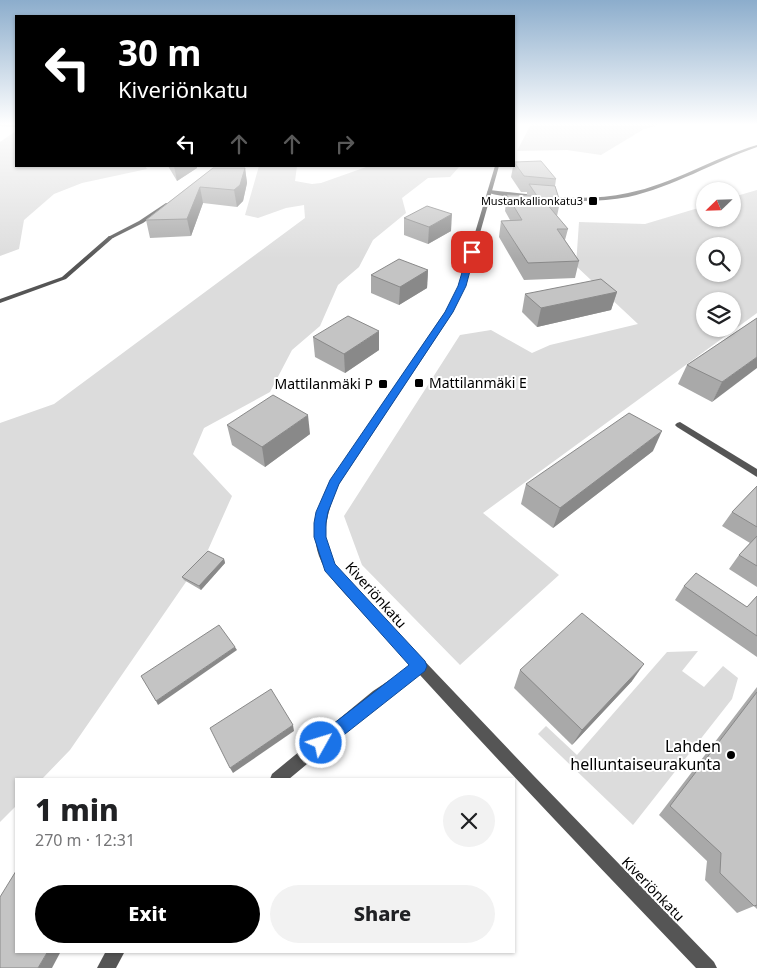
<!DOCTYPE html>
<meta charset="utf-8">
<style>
:root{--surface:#fff;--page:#f2f2f2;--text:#202124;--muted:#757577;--accent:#000}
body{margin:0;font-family:"Noto Sans",sans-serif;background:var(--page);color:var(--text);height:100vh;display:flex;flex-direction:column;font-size:19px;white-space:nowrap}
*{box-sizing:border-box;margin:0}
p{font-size:16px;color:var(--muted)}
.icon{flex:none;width:28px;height:28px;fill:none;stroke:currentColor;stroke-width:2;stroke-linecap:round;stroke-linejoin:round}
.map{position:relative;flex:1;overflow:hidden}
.details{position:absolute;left:15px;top:778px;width:500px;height:175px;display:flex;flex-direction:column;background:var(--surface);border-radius:0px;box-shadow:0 1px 4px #0004}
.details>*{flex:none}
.hud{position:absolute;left:15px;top:15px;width:500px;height:152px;border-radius:0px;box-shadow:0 1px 4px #0004;background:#000;color:#fff;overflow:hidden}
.needle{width:32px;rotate:247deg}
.buttons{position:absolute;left:696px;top:182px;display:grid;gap:10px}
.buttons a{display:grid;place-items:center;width:45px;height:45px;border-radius:50%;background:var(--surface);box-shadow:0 1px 4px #0004;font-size:25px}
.pin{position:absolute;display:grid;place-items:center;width:42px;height:42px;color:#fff;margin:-21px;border-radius:10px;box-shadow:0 2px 8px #0006}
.me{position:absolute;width:55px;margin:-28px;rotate:51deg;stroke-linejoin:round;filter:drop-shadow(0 0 4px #0008)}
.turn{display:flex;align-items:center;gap:18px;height:105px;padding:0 20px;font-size:22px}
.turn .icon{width:65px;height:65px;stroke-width:2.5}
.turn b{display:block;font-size:35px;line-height:42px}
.lanes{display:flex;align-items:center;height:48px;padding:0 20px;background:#0003;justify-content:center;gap:25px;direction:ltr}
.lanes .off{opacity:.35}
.round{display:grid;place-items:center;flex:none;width:52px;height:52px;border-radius:26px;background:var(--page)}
.summary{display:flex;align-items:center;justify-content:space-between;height:85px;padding:0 20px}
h1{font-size:30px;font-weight:800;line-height:38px}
.cta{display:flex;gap:10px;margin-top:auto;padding:10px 20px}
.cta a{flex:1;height:58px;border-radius:30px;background:var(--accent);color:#fff;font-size:20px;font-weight:800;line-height:58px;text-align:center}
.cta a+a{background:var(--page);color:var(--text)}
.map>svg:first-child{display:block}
.green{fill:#dcdcdc;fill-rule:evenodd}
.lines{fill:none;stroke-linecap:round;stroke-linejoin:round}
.service{fill:#555;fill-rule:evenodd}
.minor{fill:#555;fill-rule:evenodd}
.tertiary{fill:#555;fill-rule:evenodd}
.wall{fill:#a9a9a9}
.shaded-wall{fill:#898989}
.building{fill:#c4c4c4;stroke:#898989}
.route{fill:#1a73e8;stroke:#114b97}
.poi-dot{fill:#000;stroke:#fff;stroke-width:2}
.labels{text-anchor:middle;stroke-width:4;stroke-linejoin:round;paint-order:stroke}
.far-poi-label{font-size:11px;fill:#000;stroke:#fff;text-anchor:end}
.poi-label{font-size:14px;fill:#000;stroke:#fff;text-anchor:start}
.street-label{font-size:14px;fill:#000;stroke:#fff}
.near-poi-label{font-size:16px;fill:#000;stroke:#fff;text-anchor:end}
</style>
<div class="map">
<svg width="757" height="968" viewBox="0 0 757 968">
<rect width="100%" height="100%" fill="#fff"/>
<g class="green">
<polygon points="531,124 663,124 644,129 601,155 567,150 517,151"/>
<polygon points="16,131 16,166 145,166 147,169 82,183 54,194 24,220 19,249 0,256 0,142"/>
<polygon points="259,166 297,166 295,181 312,184 321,183 369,166 460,166 450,177 428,178 402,198 406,213 373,240 359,267 338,285 320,326 292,350 270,392 204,428 193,454 232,496 208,550 70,750 42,779 16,779 16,806 0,822 0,423 54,404 305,218 304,205 286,208 258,218 245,215"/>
<path d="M757 190V313L483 513 559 575 460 665 362 565 344 516 460 335 491 330 532 353 550 345 638 324 576 266 579 222 645 224 705 206V219H732L733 197ZM705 246H732V274H705ZM705 301H732V329H705Z"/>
<polygon points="698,651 682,671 704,687 723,666 738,678 732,699 633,825 538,734 546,726 577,755 667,652"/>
</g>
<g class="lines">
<polygon class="service" points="109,236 114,237 66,279 0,303 0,299 62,277"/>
<g class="minor">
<polygon points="514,124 517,124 515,127 514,127"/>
<path d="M757 145V147C714 162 673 187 628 197 597 203 564 201 533 198 520 197 498 197 487 192L490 190C535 195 583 203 628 193 673 184 713 158 757 145Z"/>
<polygon points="166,203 171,204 143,223 113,238 108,237 139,221"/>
<polygon points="680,422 757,469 757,477 677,427 675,425 677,423"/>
<polygon points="420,660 425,662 426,666 425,670 383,701 289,779 270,779 272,774 373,691"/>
<polygon points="106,951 125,951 116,968 97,968"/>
</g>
<path class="tertiary" d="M495 166H499L465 286 453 312 339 484C328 509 318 539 334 564 340 573 348 581 355 588L533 775 714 962 717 968H696C599 867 503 766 408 662 391 644 374 625 357 607 343 591 326 576 319 556 310 530 319 506 329 483L445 312 459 286Z"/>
</g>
<g class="wall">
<polygon points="0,124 16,124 16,127 0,126"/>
<polygon points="514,162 556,179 555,186 560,202 557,216 568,229 565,240 579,261 575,278 524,280 499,237 501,221 510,220 505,211 507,195 527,196 527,192 521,192 511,177"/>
<polygon points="168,166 197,166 197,168 177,181"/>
<polygon points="213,168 245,168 247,183 243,201 237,207 203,203 191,236 150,238 146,220"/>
<polygon points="404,218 451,231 428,244 404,235"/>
<polygon points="428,270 427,288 399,305 371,293 371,275"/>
<polygon points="617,292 611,310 537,327 522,312 525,294"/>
<polygon points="757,318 712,402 678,384 687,365"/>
<polygon points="313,337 379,350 345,373 315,357"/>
<polygon points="227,425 310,434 265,467 232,445"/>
<polygon points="653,451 553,528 521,504 526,484"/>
<polygon points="757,486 757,587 729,569 739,555 750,543 722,526 732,512"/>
<polygon points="224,559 225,563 201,590 184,580 182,577"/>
<polygon points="684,586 747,607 757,596 757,657 675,600"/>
<polygon points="520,670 632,681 572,745 514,688"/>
<polygon points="757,687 757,909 754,906 737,913 705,880 707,861 659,815"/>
</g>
<g class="shaded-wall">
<polygon points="174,166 197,166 197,168 177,181"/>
<polygon points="245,168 247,183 243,201 237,207 234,190"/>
<polygon points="200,187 203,203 191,236 187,219"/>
<polygon points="452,214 451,231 428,244 429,227"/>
<polygon points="428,270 427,288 399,305 400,287"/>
<polygon points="617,292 611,310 537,327 541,308"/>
<polygon points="379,331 379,350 345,373 344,354"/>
<polygon points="757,357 757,368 712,402 722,382"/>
<polygon points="308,415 310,434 265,467 262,447"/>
<polygon points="662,431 653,451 553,528 560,508"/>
<polygon points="224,559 225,563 201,590 199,586"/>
<polygon points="235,647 237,650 158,705 156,701"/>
<polygon points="644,664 632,681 572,745 582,730"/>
<polygon points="293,725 294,731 233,773 230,768"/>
<polygon points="48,951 61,951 52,968 38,968"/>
</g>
<g class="building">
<polygon points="541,161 556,179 524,176 514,162"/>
<polygon points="213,168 245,168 240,185 234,190 200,187 187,219 146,220"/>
<polygon points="529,184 555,186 560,202 546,203 568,229 557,229 579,261 528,263 501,221 522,220 507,195 537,196"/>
<polygon points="427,206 452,214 429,227 404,218"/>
<polygon points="399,259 428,270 400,287 371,275"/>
<polygon points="601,279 617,292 541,308 525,294"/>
<polygon points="348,316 379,331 344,354 313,337"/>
<polygon points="757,318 757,357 722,382 687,365"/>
<polygon points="273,395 308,415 262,447 227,425"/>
<polygon points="629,413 662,431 560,508 526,484"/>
<polygon points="757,486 757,527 732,512"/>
<polygon points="757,536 757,566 739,555"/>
<polygon points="208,551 224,559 199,586 182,577"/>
<polygon points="696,573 747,607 757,596 757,636 684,586"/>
<polygon points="582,613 644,664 582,730 520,670"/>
<polygon points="219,625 235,647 156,701 141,676"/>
<polygon points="271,689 293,725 230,768 210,728"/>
<polygon points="757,692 757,905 754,906 720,873 721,853 670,806"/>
<polygon points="16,871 16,951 48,951 38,968 0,968 0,897"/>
</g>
<linearGradient id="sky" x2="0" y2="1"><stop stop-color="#8cadcc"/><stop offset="0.48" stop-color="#fff"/><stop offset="1" stop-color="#fff" stop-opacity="0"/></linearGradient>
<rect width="757" height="259" fill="url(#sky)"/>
<polygon class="route" points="472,250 475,252 466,286 453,312 339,484 328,512 326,523 326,537 335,564 425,661 427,666 425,671 326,749 321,751 315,749 313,743 315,738 409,665 325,571 314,537 314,523 316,512 330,480 445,312 458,286 468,252"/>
<g class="poi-dot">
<rect x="588" y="196" width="10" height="10" rx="2.5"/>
<rect x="414" y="378" width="10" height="10" rx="2.5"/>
<rect x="378" y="379" width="10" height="10" rx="2.5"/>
<circle cx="731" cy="755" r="5"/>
</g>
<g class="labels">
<g class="far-poi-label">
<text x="583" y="205">Mustankallionkatu3</text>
</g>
<g class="poi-label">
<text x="429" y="388">Mattilanmäki E</text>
<text x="373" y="389" text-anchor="end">Mattilanmäki P</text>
</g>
<g class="street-label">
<text transform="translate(376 595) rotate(48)" y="5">Kiveriönkatu</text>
<text transform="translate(653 889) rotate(46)" y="5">Kiveriönkatu</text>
</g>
<g class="near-poi-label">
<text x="721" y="752">Lahden<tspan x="721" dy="18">helluntaiseurakunta</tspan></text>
</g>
</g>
</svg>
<div class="buttons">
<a><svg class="needle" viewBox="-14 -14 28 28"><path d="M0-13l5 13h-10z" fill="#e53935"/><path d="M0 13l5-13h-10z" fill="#757577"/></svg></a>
<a><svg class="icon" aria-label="search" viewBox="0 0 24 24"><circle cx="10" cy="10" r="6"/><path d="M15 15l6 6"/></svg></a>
<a><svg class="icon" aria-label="layers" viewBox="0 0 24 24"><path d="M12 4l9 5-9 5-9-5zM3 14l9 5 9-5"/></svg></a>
</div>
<div class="pin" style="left:472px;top:252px;background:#d93025"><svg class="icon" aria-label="arrive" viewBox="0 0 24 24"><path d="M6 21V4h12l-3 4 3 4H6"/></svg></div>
<svg class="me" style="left:321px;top:743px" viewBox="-20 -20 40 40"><circle r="17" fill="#1a73e8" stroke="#fff" stroke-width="3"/><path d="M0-11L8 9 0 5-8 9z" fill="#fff"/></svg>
<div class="hud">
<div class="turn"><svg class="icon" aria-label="left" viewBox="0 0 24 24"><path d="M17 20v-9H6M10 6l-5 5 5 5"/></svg><div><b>30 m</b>Kiveriönkatu</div></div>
<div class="lanes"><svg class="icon" aria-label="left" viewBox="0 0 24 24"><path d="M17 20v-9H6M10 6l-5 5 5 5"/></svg><svg class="icon off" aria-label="ahead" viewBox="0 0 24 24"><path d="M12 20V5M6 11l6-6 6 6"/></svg><svg class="icon off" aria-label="ahead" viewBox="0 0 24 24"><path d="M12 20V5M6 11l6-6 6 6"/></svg><svg class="icon off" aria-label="right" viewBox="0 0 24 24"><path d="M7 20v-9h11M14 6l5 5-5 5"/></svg></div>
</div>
<section class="details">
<div class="summary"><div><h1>1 min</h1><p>270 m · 12:31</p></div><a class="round"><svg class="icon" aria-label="close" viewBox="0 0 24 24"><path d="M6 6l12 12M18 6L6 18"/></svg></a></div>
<div class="cta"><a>Exit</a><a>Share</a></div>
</section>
</div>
